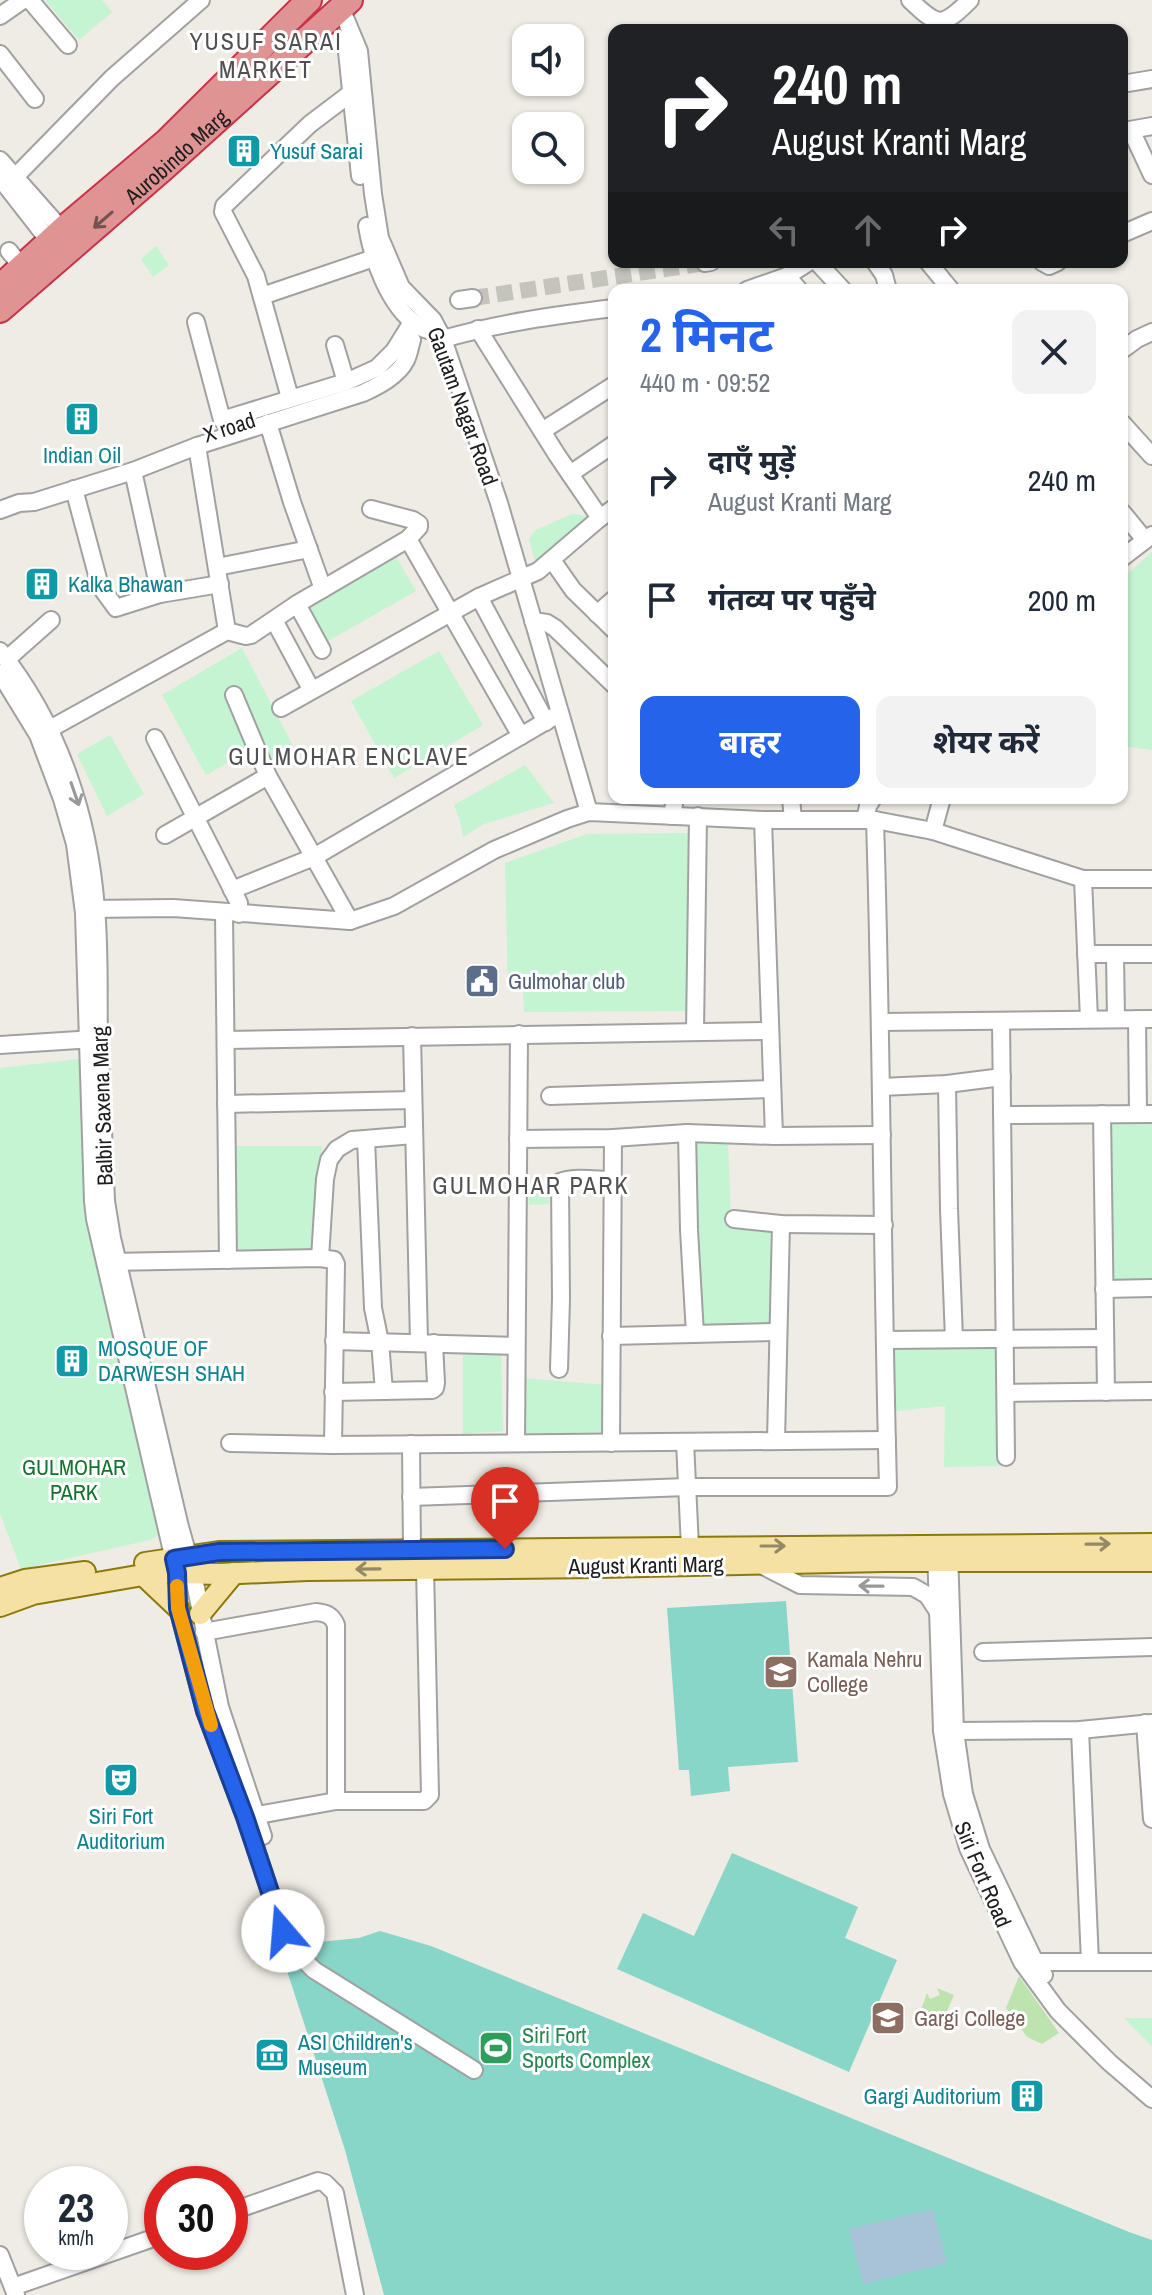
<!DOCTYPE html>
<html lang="hi">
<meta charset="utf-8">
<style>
:root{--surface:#fff;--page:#f2f2f3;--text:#1f2937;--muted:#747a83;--accent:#2563eb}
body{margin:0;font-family:"Archivo Narrow","Noto Sans Devanagari",sans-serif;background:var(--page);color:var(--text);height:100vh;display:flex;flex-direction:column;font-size:30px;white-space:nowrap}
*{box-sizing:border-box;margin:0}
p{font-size:26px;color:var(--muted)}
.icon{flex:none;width:44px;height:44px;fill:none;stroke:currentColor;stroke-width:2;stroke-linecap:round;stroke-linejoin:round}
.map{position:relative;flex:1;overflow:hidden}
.panel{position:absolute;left:608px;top:284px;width:520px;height:520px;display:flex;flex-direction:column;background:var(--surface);border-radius:16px;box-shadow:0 2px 6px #0004}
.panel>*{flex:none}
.hud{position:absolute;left:608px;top:24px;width:520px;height:244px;border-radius:16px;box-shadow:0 2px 6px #0004;background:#202124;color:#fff;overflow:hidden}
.buttons{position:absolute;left:512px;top:24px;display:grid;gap:16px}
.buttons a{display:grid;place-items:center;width:72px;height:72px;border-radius:16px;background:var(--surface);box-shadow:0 2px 6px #0004;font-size:40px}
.speed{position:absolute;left:24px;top:2166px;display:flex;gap:16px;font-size:40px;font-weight:700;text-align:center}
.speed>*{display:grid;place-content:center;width:104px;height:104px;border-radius:50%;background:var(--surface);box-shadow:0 2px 6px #0004;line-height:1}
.speed small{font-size:20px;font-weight:400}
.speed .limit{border:12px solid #d22;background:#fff;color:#111}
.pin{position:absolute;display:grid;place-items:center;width:68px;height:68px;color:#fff;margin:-82px -34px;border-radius:50% 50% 50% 0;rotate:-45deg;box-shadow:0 0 8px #0007}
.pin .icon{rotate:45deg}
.me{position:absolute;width:88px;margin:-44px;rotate:342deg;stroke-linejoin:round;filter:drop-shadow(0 0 6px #0008)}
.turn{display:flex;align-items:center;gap:28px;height:168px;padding:0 32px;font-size:36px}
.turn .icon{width:104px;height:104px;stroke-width:2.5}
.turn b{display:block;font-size:56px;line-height:68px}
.lanes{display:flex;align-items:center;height:76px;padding:0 32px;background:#0003;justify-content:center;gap:40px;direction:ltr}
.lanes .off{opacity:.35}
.round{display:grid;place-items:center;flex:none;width:84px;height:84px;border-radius:16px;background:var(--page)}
.head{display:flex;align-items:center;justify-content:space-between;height:136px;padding:0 32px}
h1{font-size:48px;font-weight:700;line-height:60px;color:var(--accent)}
.action{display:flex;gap:16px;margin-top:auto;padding:16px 32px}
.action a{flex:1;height:92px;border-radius:16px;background:var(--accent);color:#fff;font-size:32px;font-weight:700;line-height:92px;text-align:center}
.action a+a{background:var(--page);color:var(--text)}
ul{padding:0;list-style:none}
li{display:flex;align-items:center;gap:24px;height:120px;padding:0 32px}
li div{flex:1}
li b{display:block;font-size:30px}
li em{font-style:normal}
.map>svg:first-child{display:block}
.grass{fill:#bde4ae}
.park{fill:#c4f4d2}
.pitch{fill:#88d6c8}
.water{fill:#a8c3d8}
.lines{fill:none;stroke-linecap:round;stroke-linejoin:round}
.minor-tunnel{stroke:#c4c3bc;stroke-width:16;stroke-dasharray:16 8;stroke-linecap:butt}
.minor-casing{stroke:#a1a1a1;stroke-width:20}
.major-casing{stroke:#8a7a0c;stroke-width:24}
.highway-casing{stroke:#ca3248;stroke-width:28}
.minor{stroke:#fff;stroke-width:16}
.major{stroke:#f4e1a3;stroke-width:20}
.highway{stroke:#df9392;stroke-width:24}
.oneway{stroke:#745252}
.oneway2{stroke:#999}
.oneway3{stroke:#938967}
.route-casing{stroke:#184099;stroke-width:20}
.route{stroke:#2563eb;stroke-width:14}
.slow{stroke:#f59e0b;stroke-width:14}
.labels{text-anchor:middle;stroke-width:6;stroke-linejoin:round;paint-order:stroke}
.culture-label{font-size:22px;fill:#0d838f;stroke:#fff;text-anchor:start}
.street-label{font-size:22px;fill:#1d1d1d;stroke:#fff}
.service-label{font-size:22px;fill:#4e5e75;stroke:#fff;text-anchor:start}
.park-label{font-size:22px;fill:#14722f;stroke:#fff}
.education-label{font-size:22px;fill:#785e54;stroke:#fff;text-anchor:start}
.leisure-label{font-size:22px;fill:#27864d;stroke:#fff;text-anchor:start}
.neighbourhood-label{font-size:24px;letter-spacing:2px;fill:#505050;stroke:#fff}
</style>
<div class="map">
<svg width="1152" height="2295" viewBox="0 0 1152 2295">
<rect width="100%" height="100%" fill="#eeece4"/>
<g class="grass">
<polygon points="1019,1976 1059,2033 1042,2044 1027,2037 1006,2008"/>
<polygon points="937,1988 954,1995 941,2025 919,2015 927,1993 930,1999 940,1995"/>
</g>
<g class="park">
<polygon points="45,0 102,0 112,12 79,40"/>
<polygon points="156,246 169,265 153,277 141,259"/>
<polygon points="572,514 586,516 587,533 535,562 529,539 536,530"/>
<polygon points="1152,552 1152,750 1122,746 1122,579"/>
<polygon points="395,555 416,591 321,645 301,610"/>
<polygon points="242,648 293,746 270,759 254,748 206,775 162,695"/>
<polygon points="439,651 483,725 394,778 351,701"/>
<polygon points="110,735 144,794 107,816 77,754"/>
<polygon points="525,765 554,803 484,824 463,837 460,821 454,805"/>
<polygon points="688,833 688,1011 524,1012 523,987 508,987 505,863 587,834"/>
<polygon points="79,1059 86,1064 161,1529 157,1536 150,1540 21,1569 0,1513 0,1068"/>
<polygon points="1152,1122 1152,1281 1112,1282 1108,1123"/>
<polygon points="690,1137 728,1137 731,1225 770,1228 774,1328 699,1329"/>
<polygon points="235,1146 322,1146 317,1252 235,1253"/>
<polygon points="527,1183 549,1186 549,1204 529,1205"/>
<polygon points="996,1341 1000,1466 944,1467 945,1406 895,1411 895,1344"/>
<polygon points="463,1349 501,1350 503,1431 463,1434"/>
<polygon points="523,1378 606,1385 607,1437 522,1436"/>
<polygon points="1124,2018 1152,2018 1152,2046"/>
</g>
<g class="pitch">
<polygon points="786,1601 798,1762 728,1767 730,1791 691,1796 689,1770 679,1770 667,1608"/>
<polygon points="732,1853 858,1907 845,1938 897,1960 849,2072 617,1969 643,1913 694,1936"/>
<polygon points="380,1931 431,1946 1129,2232 1152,2240 1152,2295 384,2295 345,2150 279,1946 359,1938"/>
</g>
<polygon class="water" points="933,2209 947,2263 863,2284 849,2229"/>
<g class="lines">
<polyline class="minor-tunnel" points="473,298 705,263"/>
<g class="minor-casing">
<g id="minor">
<polyline points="30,0 68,45"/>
<path d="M910 0C938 27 942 28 970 0"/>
<polyline points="341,8 359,51 373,194 380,238 401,287 433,320 443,339 499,503 589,812"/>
<polyline points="0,16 23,0"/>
<polyline points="350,32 347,52 360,176"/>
<polyline points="0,54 35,99"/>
<polyline points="1122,84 1152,79"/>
<polyline points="1131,130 1152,175"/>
<polyline points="1124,131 1152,126"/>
<polyline points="0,160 62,230"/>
<polyline points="0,178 50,242"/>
<polyline points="14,178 112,78 201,0"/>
<path d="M367 226C372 258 389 306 417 325 423 330 433 331 440 333"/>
<polyline points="1122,234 1152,221"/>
<polyline points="9,251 22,267"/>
<polyline points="817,262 843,290"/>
<polyline points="875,262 884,275 888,290"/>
<polyline points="928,262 951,290"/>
<polyline points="1042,262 1049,266 1058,262"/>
<polyline points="705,263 711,262"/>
<polyline points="787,276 799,290"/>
<polyline points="747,290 787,276 809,262"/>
<polyline points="262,296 374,258"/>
<polyline points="459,300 473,298"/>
<polyline points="196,322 222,420 346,382 377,368 394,351 409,327"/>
<path d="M443 339C499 323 556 315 614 308"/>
<polyline points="335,345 346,382"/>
<polyline points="1122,350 1137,339 1152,332"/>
<polyline points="290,398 256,276 223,212 224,206 310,124 351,93"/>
<polyline points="268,423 292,502 323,589"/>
<polyline points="1122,423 1152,456"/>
<polyline points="542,431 614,385"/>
<polyline points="197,446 227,631"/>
<polyline points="133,471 160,594"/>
<polyline points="570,474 614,444"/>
<polyline points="74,489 100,586 116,608 160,594 220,584"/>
<path d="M0 510 19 503 34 502 133 471 197 446 363 393C378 386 398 376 406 360 409 354 410 346 412 340"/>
<polyline points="1122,512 1145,540"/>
<polyline points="600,518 614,508"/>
<polyline points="408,539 521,736"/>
<polyline points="1122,558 1152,535"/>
<polyline points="552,560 573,590 614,630"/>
<polyline points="217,567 309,549"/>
<polyline points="479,597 546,722"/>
<polyline points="297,604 322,650"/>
<polyline points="597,614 614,599"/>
<polyline points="274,620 311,689"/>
<polyline points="533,621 547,623 555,628 614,685"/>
<path d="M0 651C59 725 89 816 96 909 100 951 98 995 99 1037 101 1092 104 1146 106 1201L112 1238 180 1527 193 1573 220 1707 263 1836"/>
<polyline points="7,659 51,620"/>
<polyline points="0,673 38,735 62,799 75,844 84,913 93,1201 95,1219 177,1573 178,1608 205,1711 245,1817 283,1931 289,1935 297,1953 314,1970 474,2070"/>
<polyline points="234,695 268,776 350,921"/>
<polyline points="281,708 479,597 538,571 600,518 557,455 478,329"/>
<polyline points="39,735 227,631 246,636 251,635 297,604 408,539 419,527 419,524 413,520 371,509"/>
<polyline points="155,738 239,903 239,914"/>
<polyline points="791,798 793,820"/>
<polyline points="672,816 675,798"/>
<polyline points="763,820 774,1136"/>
<polyline points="865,820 868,806 873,798"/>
<polyline points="933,831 942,798"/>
<polyline points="165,835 268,776"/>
<polyline points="1083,879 1089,1019"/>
<polyline points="232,890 314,857 560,713"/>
<polyline points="89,909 173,908 350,921 394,906 494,850 567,819 589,812 763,820 875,820 933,831 1083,879 1152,879"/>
<polyline points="224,913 228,1260"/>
<polyline points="1086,954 1152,954"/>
<polyline points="1115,954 1116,1019"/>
<polyline points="1137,1019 1138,1114"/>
<polyline points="1001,1021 1006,1457"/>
<polyline points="880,1022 1152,1019"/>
<polyline points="695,1032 698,816"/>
<polyline points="412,1036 419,1343"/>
<polyline points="226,1040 770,1031"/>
<polyline points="0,1045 94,1039"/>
<polyline points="947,1084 949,1209 954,1339"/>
<polyline points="881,1087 947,1084 1002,1077"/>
<polyline points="550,1096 772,1089"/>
<polyline points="226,1104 413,1100"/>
<polyline points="1102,1114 1106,1392"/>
<polyline points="1002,1115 1152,1114"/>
<polyline points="687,1133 689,1230 695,1334"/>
<polyline points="366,1139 373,1308 380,1342 384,1391"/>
<polyline points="518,1139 613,1138 687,1133 774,1136 882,1135"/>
<polyline points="734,1219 781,1224 884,1225"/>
<polyline points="320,1258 325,1179 329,1160 337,1149 352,1140 414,1135"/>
<polyline points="110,1262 320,1258 334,1260 336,1264 333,1445"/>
<polyline points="1104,1289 1152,1288"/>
<polyline points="611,1336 777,1332"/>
<polyline points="885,1340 1105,1338"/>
<polyline points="334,1341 516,1346"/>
<path d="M559 1369 561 1299 560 1182C574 1176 596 1180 613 1180"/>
<polyline points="333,1392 432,1390 435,1388 436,1383 434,1343"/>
<polyline points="1006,1393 1152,1391"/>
<polyline points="776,1441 781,1224"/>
<polyline points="685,1442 690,1547"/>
<polyline points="230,1443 333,1445 887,1440"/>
<polyline points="516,1443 519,1034"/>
<polyline points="611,1443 613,1138"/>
<polyline points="411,1444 412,1550"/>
<path d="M411 1497 687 1487H888C882 1265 882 1042 875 820"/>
<polyline points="936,1549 942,1731 952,1794 968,1848 1022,1962 1058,2011 1109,2062 1152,2099"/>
<polyline points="949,1552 955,1731 964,1794 981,1849 1035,1962 1044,1975"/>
<polyline points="759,1564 800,1585 913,1587 927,1595 937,1610"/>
<path d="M204 1632 316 1612C326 1613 332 1615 336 1625V1801"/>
<polyline points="983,1652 1152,1647"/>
<polyline points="1145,1723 1152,1819"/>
<polyline points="1080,1730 1090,1962"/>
<polyline points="955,1731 1080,1730 1152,1723"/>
<polyline points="247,1817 336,1801 424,1801 430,1795 425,1568"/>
<polyline points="1035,1962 1152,1962"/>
<polyline points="230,2212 318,2181 325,2183 335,2193 355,2295"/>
<polyline points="0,2255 16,2295"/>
<polyline points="13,2287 162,2235"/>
</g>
</g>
<g class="major-casing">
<g id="major">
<polyline points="145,1563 219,1552 1152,1544"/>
<polyline points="143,1575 178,1608"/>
<polyline points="0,1588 25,1580 85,1572"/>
<polyline points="0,1606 33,1594 143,1575 177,1573 219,1574 307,1570 599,1567 885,1561 1152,1561"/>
<polyline points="200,1614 234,1573"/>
</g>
</g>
<g class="highway-casing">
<g id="highway">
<polyline points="0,287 62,230 166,142 309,0"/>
<path id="s1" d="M0 310 165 167 350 0"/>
</g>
</g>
<use href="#minor" class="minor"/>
<use href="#major" class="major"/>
<use href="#highway" class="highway"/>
</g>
<defs><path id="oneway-shaft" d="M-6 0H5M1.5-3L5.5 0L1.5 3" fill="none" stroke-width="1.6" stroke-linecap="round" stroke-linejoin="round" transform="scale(2)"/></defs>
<use class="oneway" href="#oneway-shaft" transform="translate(103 220) rotate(139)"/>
<g class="oneway2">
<use href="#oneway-shaft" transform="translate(75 794) rotate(71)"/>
<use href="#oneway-shaft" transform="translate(871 1586) rotate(-179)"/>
</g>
<g class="oneway3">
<use href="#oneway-shaft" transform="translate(1098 1544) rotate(-1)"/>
<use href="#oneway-shaft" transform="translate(773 1546)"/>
<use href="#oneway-shaft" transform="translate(368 1569) rotate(179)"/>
</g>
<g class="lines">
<g class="route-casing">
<polyline id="route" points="283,1931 245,1817 205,1711 178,1608 177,1573 174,1559 219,1552 505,1549"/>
</g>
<use href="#route" class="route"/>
<polyline class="slow" points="177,1586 178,1608 211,1725"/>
</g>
<defs>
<g id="building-square" transform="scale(1.8)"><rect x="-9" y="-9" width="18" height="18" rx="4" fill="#0f9aa8" stroke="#fff"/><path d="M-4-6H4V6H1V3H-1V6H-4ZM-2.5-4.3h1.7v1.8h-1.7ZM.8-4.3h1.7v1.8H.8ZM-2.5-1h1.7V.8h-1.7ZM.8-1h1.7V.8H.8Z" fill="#fff"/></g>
<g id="civic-square" transform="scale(1.8)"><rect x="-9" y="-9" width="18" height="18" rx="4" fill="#5c6f8a" stroke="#fff"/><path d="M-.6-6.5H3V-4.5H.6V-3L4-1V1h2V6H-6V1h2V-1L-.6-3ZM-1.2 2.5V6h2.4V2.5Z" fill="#fff"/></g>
<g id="university-square" transform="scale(1.8)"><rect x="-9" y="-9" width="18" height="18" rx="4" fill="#8d6e63" stroke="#fff"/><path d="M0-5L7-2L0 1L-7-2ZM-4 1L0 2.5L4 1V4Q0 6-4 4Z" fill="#fff"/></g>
<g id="theatre-square" transform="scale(1.8)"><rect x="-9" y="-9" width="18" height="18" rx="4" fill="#0f9aa8" stroke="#fff"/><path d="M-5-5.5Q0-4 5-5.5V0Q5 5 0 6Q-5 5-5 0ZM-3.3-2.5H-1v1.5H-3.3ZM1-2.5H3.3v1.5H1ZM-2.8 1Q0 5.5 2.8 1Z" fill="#fff"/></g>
<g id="stadium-square" transform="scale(1.8)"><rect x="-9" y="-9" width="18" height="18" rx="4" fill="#2e9e5b" stroke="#fff"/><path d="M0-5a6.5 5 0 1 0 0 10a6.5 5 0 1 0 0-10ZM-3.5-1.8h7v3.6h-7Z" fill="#fff"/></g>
<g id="museum-square" transform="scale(1.8)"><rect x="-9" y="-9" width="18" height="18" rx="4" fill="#0f9aa8" stroke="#fff"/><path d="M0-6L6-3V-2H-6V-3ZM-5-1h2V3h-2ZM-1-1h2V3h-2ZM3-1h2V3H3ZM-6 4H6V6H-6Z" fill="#fff"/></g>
</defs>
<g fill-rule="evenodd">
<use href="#building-square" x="244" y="151"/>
<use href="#building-square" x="82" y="419"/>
<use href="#building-square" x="42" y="584"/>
<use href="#civic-square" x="482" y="981"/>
<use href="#building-square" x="72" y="1361"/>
<use href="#university-square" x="781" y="1672"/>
<use href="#theatre-square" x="121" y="1780"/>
<use href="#university-square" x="888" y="2018"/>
<use href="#stadium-square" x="496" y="2048"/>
<use href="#museum-square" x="272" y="2055"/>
<use href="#building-square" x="1027" y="2096"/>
</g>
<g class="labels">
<g class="culture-label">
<text x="270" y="159">Yusuf Sarai</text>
<text x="82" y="463" text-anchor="middle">Indian Oil</text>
<text x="68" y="592">Kalka Bhawan</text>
<text x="98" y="1356">MOSQUE OF<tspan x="98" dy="25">DARWESH SHAH</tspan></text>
<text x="121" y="1824" text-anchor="middle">Siri Fort<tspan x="121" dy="25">Auditorium</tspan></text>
<text x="298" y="2050">ASI Children's<tspan x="298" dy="25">Museum</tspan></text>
<text x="1001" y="2104" text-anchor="end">Gargi Auditorium</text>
</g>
<g class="street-label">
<text dy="8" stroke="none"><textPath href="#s1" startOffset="234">Aurobindo Marg</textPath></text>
<text transform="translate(463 406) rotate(70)" y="8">Gautam Nagar Road</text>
<text transform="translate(229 427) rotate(-18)" y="8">X road</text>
<text transform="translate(102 1106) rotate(-92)" y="8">Balbir Saxena Marg</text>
<text transform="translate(646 1565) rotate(-1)" y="8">August Kranti Marg</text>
<text transform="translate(983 1874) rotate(67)" y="8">Siri Fort Road</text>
</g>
<g class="service-label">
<text x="508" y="989">Gulmohar club</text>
</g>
<g class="park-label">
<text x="74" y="1475">GULMOHAR<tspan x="74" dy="25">PARK</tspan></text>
</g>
<g class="education-label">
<text x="807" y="1667">Kamala Nehru<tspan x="807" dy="25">College</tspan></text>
<text x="914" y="2026">Gargi College</text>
</g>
<g class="leisure-label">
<text x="522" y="2043">Siri Fort<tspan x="522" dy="25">Sports Complex</tspan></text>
</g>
<g class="neighbourhood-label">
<text x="266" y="50">YUSUF SARAI<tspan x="266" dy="28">MARKET</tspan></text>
<text x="349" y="765">GULMOHAR ENCLAVE</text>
<text x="531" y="1194">GULMOHAR PARK</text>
</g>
</g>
</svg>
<div class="buttons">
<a><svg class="icon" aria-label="sound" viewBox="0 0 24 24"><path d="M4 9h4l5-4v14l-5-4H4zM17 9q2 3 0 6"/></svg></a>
<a><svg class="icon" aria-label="search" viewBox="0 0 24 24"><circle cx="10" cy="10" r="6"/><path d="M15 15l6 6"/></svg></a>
</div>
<div class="speed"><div>23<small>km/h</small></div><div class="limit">30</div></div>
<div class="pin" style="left:505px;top:1549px;background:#d93025"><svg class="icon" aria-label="arrive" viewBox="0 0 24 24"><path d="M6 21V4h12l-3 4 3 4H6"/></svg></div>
<svg class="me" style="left:283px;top:1931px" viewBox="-20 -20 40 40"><circle r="19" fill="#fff"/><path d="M0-13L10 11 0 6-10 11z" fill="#2563eb"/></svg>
<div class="hud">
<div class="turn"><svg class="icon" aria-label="right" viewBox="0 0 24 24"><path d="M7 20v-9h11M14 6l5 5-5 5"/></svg><div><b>240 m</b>August Kranti Marg</div></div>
<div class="lanes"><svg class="icon off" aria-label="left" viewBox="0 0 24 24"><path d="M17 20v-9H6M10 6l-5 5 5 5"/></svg><svg class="icon off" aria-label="ahead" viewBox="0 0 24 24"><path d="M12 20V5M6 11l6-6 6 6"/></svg><svg class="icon" aria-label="right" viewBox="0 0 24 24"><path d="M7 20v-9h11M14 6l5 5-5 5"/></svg></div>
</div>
<section class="panel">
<div class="head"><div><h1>2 मिनट</h1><p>440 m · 09:52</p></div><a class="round"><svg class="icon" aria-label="close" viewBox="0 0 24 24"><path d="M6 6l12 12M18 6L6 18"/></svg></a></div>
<ul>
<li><svg class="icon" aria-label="right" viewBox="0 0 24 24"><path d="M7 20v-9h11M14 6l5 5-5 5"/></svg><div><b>दाएँ मुड़ें</b><p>August Kranti Marg</p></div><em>240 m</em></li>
<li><svg class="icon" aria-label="arrive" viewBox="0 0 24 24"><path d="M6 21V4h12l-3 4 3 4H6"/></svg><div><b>गंतव्य पर पहुँचे</b></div><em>200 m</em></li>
</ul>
<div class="action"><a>बाहर</a><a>शेयर करें</a></div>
</section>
</div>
